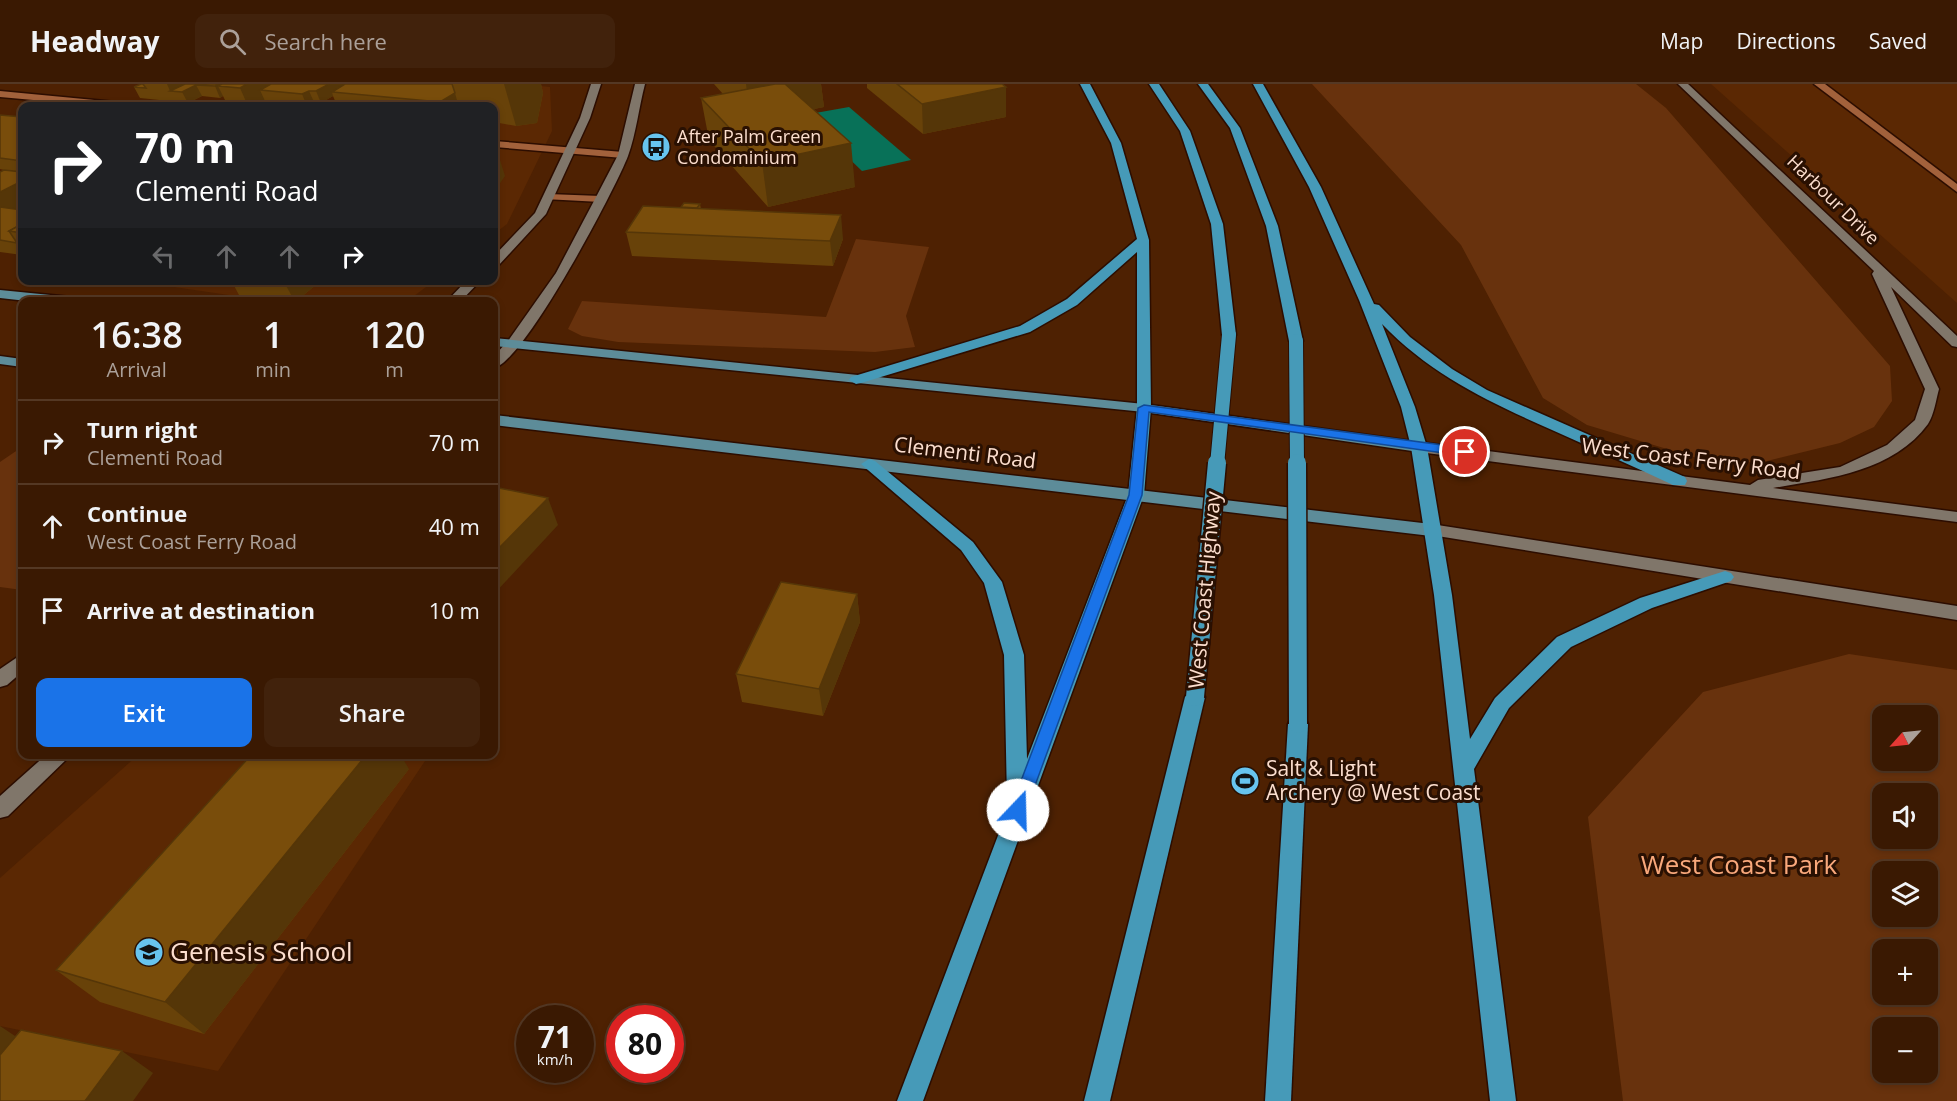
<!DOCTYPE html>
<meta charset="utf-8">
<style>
:root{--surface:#3a1902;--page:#41220c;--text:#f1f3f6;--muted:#aba099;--line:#543824;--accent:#1a73e8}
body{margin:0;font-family:"Open Sans",sans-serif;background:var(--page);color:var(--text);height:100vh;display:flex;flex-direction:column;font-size:22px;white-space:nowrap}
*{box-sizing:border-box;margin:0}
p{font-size:20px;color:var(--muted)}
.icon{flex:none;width:33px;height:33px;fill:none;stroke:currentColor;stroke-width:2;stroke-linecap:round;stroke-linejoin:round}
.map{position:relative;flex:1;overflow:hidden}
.details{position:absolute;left:18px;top:213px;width:480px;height:462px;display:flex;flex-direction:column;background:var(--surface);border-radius:12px;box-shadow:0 3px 9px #0003,0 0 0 2px var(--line)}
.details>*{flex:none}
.top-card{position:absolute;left:18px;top:18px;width:480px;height:183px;border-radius:12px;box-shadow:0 3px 9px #0003,0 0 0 2px var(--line);background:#202124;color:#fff;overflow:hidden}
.needle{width:39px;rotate:243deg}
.fabs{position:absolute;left:1872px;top:621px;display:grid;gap:12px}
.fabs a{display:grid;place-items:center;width:66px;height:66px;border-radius:12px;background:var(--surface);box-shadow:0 3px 9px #0003,0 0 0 2px var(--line);font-size:30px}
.speed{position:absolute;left:516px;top:921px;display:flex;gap:12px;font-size:30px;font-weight:700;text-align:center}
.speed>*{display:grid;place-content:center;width:78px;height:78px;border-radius:50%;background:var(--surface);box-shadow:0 3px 9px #0003,0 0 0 2px var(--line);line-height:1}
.speed small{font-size:15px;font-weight:400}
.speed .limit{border:9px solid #d22;background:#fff;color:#111}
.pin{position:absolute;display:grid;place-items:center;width:51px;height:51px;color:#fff;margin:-26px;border:3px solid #fff;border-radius:50%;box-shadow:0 2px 6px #0007}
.me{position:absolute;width:66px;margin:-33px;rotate:21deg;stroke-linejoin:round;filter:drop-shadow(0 0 4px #0008)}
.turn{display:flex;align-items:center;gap:21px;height:126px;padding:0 18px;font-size:27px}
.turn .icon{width:78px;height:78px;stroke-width:2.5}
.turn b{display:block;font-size:42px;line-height:51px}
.lanes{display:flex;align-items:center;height:57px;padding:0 18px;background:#0003;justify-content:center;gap:30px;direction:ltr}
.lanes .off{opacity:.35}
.eta{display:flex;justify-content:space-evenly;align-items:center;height:102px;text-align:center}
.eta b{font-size:36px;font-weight:600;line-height:42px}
.primary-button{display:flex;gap:12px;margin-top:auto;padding:12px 18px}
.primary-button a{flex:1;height:69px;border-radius:12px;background:var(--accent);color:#fff;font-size:24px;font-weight:600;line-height:69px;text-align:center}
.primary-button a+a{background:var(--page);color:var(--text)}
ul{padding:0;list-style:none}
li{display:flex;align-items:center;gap:18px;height:84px;padding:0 18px;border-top:2px solid var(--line)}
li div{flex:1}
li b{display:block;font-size:22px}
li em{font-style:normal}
header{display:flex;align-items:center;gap:36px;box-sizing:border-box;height:84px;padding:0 30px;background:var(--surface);border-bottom:2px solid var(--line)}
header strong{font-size:28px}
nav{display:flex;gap:33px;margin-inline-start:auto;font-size:21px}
.search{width:420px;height:54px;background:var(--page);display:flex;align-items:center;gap:15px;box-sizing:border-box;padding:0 21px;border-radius:12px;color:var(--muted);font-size:22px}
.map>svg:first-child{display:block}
.built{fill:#5b2803}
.green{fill:#68320d;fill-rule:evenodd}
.water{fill:#087158}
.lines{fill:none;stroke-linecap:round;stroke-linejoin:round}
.service-casing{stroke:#2c0d00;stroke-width:3}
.minor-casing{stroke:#2c0d00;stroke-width:3}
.secondary-casing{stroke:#2c0d00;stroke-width:3}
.primary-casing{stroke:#2c0d00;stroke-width:3}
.trunk-casing{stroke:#2c0d00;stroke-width:3}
.service{fill:#a2613b;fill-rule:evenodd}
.minor{fill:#a2613b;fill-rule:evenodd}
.secondary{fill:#80766a;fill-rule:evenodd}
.primary{fill:#5d8c99;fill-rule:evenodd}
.trunk{fill:#469ab8;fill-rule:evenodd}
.trunk-bridge-far1-casing{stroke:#2c0d00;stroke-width:16;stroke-linecap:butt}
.trunk-bridge-casing{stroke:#2c0d00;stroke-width:21;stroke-linecap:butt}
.trunk-bridge-far1{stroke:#469ab8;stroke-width:14}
.trunk-bridge{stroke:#469ab8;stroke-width:18}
.wall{fill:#684209}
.shaded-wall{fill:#553608}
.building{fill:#794d0b;stroke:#553608;stroke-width:1.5}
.route{fill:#1a73e8;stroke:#114b97;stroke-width:1.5}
.labels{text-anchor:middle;stroke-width:6;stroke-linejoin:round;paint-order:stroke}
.far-poi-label{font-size:18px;fill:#fcdece;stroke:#291002;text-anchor:start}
.far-street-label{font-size:18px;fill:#fcdece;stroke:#291002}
.street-label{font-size:21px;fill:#fcdece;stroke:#291002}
.poi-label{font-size:21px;fill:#fcdece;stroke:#291002;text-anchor:start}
.near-park-label{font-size:26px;fill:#f9a87b;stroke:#291002}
.near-poi-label{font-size:26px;fill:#fcdece;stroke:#291002;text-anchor:start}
</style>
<header>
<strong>Headway</strong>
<div class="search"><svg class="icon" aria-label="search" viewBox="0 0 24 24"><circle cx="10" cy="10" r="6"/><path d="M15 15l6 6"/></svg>Search here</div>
<nav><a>Map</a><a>Directions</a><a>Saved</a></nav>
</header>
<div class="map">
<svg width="1957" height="1017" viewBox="0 0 1957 1017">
<rect width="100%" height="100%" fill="#4e2102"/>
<g class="built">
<polygon points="520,0 550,3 552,47 507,140 494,150 494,22 476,22"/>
<polygon points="1711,0 1957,0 1957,219"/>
<polygon points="133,197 434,197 406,218 269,217"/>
<polygon points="138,671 429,671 218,987 0,942 0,794"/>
</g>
<g class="green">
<polygon points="1312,0 1636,0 1666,24 1890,282 1892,317 1874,343 1840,359 1759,379 1697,374 1587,341 1543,314 1461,161"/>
<polygon points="856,155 929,163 906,232 915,263 875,268 618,258 582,252 568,245 582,217 826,233"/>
<polygon points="22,363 22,506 0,503 0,378"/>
<path d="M1849 570 1957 586V1017H1623L1588 733 1703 608ZM1882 632H1928V676H1882ZM1882 710H1928V754H1882ZM1882 788H1928V832H1882ZM1882 866H1928V910H1882ZM1882 944H1928V988H1882Z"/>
</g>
<polygon class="water" points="849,23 911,76 862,87 804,31"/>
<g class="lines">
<g class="service-casing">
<polygon id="service" points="548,110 601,112 607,115 601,118 544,115 544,111"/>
</g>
<g class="minor-casing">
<g id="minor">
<polygon points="1814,0 1825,0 1957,100 1957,108"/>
<polygon points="0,7 126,19 131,22 100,22 0,13"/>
<polygon points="494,57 623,68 628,71 623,74 494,63"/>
</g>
</g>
<g class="secondary-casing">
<g id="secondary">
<polygon points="591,0 601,0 590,34 546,130 498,182 494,183 494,172 535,129 580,34"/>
<path d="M635 0H645C639 23 636 50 628 72 615 106 524 278 494 284V272L508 257 556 189 595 115 618 71Z"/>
<path d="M1678 0H1688L1957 252V263L1952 262 1891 203 1939 305C1936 316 1934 331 1928 340 1893 388 1826 395 1773 404L1957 428V438L1419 368 1411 363 1419 358 1750 401 1758 396 1840 383 1887 361 1915 336 1925 305 1872 190 1874 187Z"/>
<polygon points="467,196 481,196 460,218 446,218"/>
<polygon points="1431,440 1957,522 1957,536 1425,450 1423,446 1425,442"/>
<polygon points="22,570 22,588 7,601 0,603 0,585"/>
<polygon points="47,670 72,670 8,732 0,734 0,712"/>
</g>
</g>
<g class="primary-casing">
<g id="primary">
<polygon points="0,206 81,214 87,218 36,218 0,214"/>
<polygon points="494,254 1144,320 1419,358 1427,363 1419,368 1144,328 494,262"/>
<polygon points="0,272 22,275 22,283 0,280"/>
<polygon points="494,331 1431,440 1439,446 1431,452 494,341"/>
</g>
</g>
<g class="trunk-casing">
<g id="trunk">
<polygon points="1080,0 1090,0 1121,59 1149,156 1151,324 1144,411 923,1017 897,1017 1010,720 1007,715 1004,571 984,499 961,466 861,380 869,375 875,377 973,458 1002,498 1024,571 1027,675 1128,411 1137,324 1137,168 1077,221 1030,248 861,299 856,300 849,296 851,293 1020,242 1067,215 1137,155 1111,59"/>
<polygon points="1149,0 1159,0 1190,47 1223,140 1236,251 1234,254 1229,255 1222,251 1211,140 1180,47"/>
<polygon points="1198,0 1208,0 1240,44 1278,142 1303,257 1301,260 1296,261 1289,257 1266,142 1230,44"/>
<path d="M1253 0H1263L1321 103 1374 220 1379 221 1410 253 1452 285 1487 306 1685 393 1687 397 1685 401H1673C1633 382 1592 364 1552 346 1489 318 1431 291 1382 240L1415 323 1427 363 1452 511 1470 655 1495 614 1557 553 1640 514 1725 487 1731 489 1734 493 1731 497 1652 524 1571 563 1509 624 1474 685 1516 1017H1490L1434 511 1411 363 1401 323 1359 216 1309 103Z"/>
<polygon points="1195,605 1202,608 1205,613 1110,1017 1084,1017 1185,613 1188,608"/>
<polygon points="1298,632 1305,634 1308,640 1291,1017 1265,1017 1288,640 1291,634"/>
</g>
</g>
<use href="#service" class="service"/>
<use href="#minor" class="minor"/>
<use href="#secondary" class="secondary"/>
<use href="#primary" class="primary"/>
<use href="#trunk" class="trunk"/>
<g class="trunk-bridge-far1-casing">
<g id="trunk-bridge-far1">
<polyline points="1296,257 1297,381"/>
<polyline points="1217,381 1229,251"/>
</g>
</g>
<g class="trunk-bridge-casing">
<g id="trunk-bridge">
<polyline points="1297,379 1298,640"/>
<polyline points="1195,613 1217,379"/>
</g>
</g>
<use href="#trunk-bridge-far1" class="trunk-bridge-far1"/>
<use href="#trunk-bridge" class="trunk-bridge"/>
</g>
<g class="wall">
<polygon points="141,0 541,0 543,9 537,39 516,42 494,38 494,22 459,22 458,20 455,22 369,22 336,19 333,12 321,19 314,18 307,22 265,17 256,22 228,22 223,12 220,14 202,12 188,19 140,14 134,3"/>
<polygon points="714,0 821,0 824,23 814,25 855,103 768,123 709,56 701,14 723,10"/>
<polygon points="867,0 1002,0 1006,3 1006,33 923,50 867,4"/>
<polygon points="0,31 22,33 22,171 0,168 0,88 4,86 0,85"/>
<polygon points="700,120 701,125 843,155 833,182 632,172 626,148 681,124"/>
<polygon points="231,196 322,196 295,218 239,211"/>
<polygon points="388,196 425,196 416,200"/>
<polygon points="857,510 860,538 823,632 742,618 736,590"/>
<polygon points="409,685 204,950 100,918 56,886"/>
</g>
<g class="shaded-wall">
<polygon points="167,0 214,0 196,1 202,12 188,19 182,8 170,7"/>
<polygon points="219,0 224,0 218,2 223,12 220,14 215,2"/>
<polygon points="247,0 295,0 260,6 265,17 256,22 248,22 240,4"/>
<polygon points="329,0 353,0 332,8 333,12 321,19 316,7"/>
<polygon points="504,0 541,0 543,9 537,39 516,42"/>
<polygon points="746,0 821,0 824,23 751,38"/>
<polygon points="1006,3 1006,33 923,50 922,20"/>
<polygon points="309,7 314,18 307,22 302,10"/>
<polygon points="455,9 458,20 455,22 441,22 440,18"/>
<polygon points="494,57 505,92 494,108"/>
<polygon points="851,59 855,103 768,123 762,78"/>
<polygon points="22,97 22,128 0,140 0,108"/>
<polygon points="841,131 843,155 833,182 830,157"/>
<polygon points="283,196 322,196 295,218"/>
<polygon points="414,196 425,196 416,200"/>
<polygon points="548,414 558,441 494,510 494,469"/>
<polygon points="857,510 860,538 823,632 819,605"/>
<polygon points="367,670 400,670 409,685 204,950 165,918"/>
<polygon points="0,942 27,960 0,990"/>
<polygon points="122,967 153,989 133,1017 85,1017"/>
</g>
<g class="building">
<polygon points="141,0 143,0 146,4 134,3"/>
<polygon points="185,0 219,0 215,2 196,1 182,8 170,7"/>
<polygon points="222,0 247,0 240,4 218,2"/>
<polygon points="271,0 329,0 316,7 309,7 302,10 260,6"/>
<polygon points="345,0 452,0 455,9 440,18 332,8"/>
<polygon points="775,0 785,0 851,59 762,78 701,14"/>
<polygon points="897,0 1002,0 1006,3 922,20"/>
<polygon points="0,31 22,33 22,77 0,74"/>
<polygon points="4,86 22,88 22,97 0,108 0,88"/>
<polygon points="684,119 700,120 697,124 681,123"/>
<polygon points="643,122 841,131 830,157 626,148"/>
<polygon points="0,123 22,126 22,140 9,147 17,159 0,156"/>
<polygon points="22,140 22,149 9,147"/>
<polygon points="494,403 548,414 494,469"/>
<polygon points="781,498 857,510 819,605 736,590"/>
<polygon points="252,670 367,670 165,918 56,886"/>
<polygon points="21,946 122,967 85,1017 0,1017 0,971"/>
</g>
<polygon class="route" points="1144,321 1465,364 1471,368 1465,372 1149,328 1142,411 1026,726 1024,731 1012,731 1010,726 1129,411 1138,324"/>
<defs>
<g id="bus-disc" transform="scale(1.5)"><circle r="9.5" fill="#67c4ef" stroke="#291002"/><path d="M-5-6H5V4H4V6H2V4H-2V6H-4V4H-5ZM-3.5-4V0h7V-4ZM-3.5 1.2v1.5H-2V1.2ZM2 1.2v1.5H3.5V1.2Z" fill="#111"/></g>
<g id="stadium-disc" transform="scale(1.5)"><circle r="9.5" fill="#67c4ef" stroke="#291002"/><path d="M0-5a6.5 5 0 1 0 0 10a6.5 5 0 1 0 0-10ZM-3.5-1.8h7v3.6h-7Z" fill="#111"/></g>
<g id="school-disc" transform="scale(1.5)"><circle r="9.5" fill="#67c4ef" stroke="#291002"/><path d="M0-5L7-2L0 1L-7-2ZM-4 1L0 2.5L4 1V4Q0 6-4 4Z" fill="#111"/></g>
</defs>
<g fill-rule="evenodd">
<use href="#bus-disc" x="656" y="63"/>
<use href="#stadium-disc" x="1245" y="697"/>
<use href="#school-disc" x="149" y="868"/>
</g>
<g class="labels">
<g class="far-poi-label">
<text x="677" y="59">After Palm Green<tspan x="677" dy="21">Condominium</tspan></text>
</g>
<g class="far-street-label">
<text transform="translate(1833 116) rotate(44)" y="6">Harbour Drive</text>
</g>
<g class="street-label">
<text transform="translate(965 369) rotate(7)" y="7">Clementi Road</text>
<text transform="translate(1691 375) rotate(7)" y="7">West Coast Ferry Road</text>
<text transform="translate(1205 506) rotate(-85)" y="7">West Coast Highway</text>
</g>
<g class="poi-label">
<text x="1266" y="692">Salt &amp; Light<tspan x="1266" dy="24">Archery @ West Coast</tspan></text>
</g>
<g class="near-park-label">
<text x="1739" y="790">West Coast Park</text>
</g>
<g class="near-poi-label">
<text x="170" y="877">Genesis School</text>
</g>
</g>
</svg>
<div class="fabs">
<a><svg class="needle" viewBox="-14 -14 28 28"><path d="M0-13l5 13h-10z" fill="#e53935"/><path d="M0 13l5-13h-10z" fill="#aba099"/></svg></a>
<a><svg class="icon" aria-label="sound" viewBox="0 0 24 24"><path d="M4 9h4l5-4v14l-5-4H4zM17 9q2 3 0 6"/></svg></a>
<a><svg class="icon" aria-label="layers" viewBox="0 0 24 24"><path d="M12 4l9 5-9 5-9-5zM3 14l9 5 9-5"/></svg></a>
<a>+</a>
<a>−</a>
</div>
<div class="speed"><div>71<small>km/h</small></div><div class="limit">80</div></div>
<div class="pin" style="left:1465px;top:368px;background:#d93025"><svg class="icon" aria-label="arrive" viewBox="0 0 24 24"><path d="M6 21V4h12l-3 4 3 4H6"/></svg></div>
<svg class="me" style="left:1018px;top:726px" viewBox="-20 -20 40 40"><circle r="19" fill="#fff"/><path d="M0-13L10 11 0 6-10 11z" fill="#1a73e8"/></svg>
<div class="top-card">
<div class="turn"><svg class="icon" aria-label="right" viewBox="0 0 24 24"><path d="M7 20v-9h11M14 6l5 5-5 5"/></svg><div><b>70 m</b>Clementi Road</div></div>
<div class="lanes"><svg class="icon off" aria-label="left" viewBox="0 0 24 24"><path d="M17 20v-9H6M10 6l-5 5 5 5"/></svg><svg class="icon off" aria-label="ahead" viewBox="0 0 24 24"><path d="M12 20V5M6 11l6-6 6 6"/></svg><svg class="icon off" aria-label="ahead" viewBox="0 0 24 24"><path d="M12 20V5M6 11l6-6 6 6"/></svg><svg class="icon" aria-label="right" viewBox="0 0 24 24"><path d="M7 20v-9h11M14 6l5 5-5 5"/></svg></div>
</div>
<section class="details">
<div class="eta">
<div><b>16:38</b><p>Arrival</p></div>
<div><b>1</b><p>min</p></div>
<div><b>120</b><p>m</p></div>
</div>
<ul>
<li><svg class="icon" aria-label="right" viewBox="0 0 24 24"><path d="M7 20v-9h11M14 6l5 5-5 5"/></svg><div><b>Turn right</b><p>Clementi Road</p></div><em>70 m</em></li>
<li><svg class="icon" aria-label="ahead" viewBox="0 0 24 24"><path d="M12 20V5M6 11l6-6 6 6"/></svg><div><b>Continue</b><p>West Coast Ferry Road</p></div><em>40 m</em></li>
<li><svg class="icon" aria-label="arrive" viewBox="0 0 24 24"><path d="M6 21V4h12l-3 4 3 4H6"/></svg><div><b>Arrive at destination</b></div><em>10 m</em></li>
</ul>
<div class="primary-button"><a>Exit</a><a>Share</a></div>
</section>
</div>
